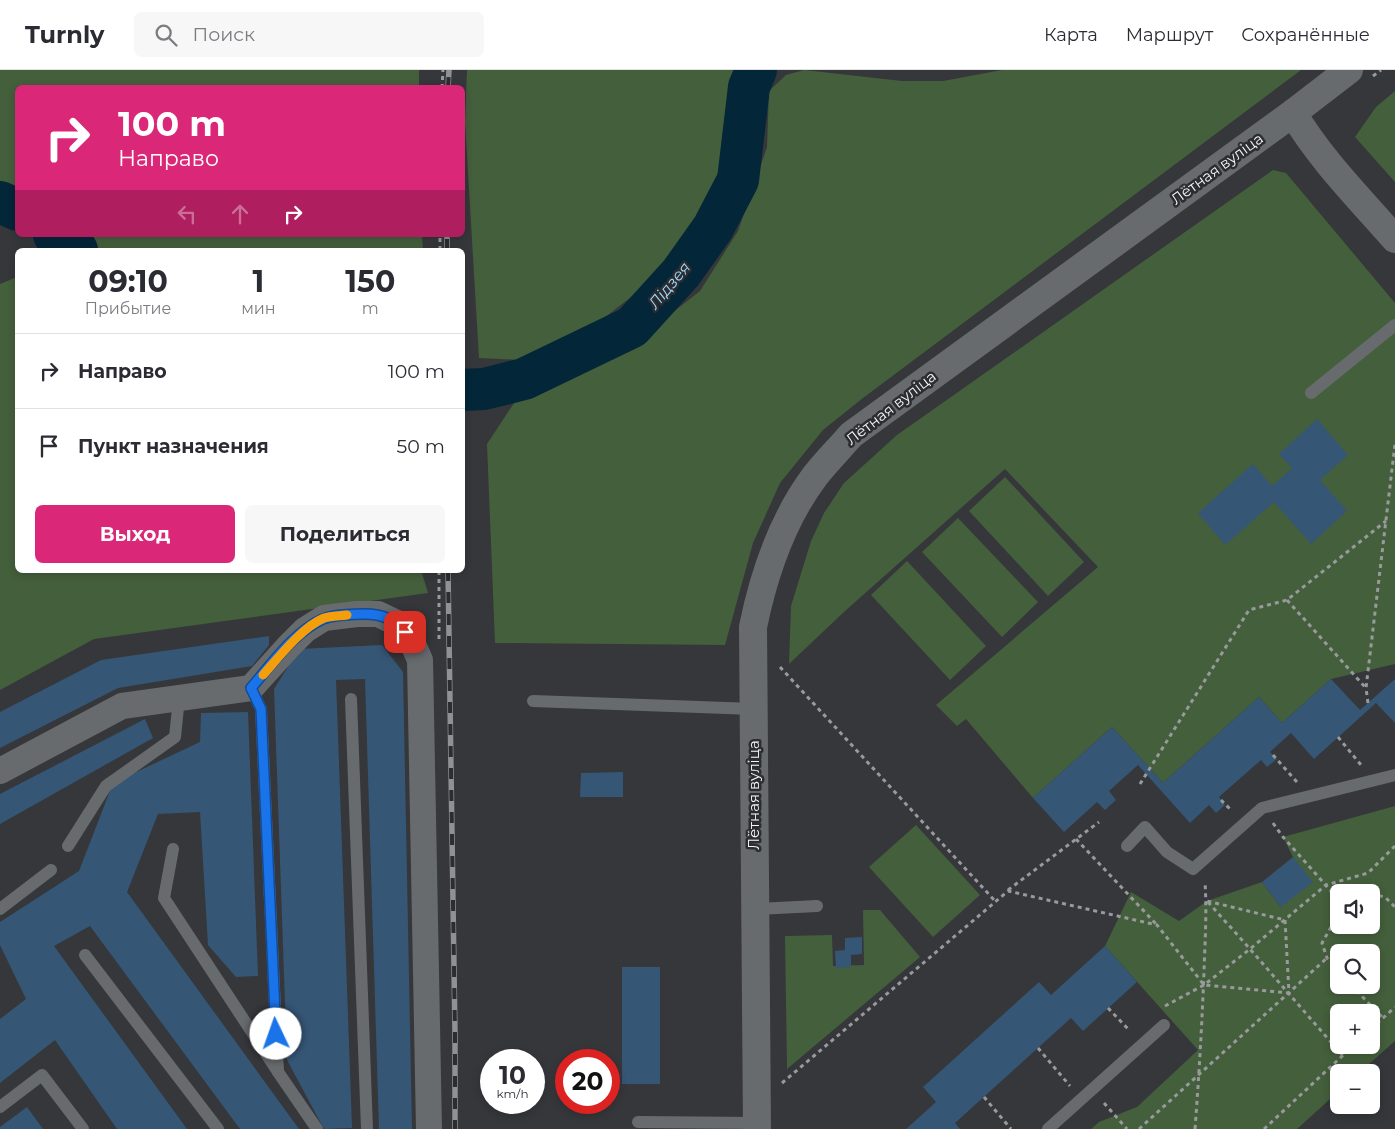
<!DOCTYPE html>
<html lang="ru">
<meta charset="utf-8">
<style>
:root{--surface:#fff;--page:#f7f7f7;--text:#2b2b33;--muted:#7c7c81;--line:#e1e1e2;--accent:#db2777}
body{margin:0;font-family:Montserrat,sans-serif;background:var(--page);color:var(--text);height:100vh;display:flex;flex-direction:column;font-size:19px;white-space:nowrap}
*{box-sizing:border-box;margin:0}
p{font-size:16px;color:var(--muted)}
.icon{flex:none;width:28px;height:28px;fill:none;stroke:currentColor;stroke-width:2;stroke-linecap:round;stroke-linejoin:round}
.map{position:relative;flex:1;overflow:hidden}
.details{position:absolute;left:15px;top:178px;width:450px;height:325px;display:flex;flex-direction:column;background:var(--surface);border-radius:8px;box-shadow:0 2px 8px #0003}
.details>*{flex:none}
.top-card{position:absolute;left:15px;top:15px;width:450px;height:152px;border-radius:8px;box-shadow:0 2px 8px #0003;background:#db2777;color:#fff;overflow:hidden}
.controls{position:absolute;left:1330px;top:814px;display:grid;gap:10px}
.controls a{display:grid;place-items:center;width:50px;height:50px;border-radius:8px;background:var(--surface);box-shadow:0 2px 8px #0003;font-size:25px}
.speed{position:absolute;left:480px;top:979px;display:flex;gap:10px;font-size:25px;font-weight:700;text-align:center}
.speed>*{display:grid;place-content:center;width:65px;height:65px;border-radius:50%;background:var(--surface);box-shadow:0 2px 8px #0003;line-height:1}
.speed small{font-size:12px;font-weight:400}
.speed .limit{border:8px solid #d22;background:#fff;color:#111}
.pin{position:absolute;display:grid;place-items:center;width:42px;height:42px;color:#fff;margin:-21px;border-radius:10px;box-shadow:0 2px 8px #0006}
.me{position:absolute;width:55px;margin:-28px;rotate:357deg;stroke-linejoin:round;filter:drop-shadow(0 0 4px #0008)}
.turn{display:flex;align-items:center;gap:18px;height:105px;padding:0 20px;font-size:22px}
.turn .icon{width:65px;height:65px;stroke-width:2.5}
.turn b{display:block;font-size:35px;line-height:42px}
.lanes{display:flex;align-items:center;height:48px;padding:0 20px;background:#0003;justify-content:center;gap:25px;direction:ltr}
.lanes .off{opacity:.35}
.eta{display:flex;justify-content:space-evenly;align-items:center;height:85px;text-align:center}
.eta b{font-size:30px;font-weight:700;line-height:35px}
.cta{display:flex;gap:10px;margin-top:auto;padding:10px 20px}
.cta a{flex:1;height:58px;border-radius:8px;background:var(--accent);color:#fff;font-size:20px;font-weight:700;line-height:58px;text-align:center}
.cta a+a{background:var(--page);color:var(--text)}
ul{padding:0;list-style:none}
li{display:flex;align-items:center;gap:15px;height:75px;padding:0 20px;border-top:1px solid var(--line)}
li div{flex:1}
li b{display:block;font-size:19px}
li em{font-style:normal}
header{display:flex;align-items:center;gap:30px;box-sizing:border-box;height:70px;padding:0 25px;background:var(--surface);border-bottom:1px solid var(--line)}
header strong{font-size:24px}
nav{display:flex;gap:28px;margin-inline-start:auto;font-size:18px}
.search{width:350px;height:45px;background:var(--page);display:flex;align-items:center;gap:12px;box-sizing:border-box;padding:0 18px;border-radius:8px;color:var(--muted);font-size:19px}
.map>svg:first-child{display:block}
.green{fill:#445f3c;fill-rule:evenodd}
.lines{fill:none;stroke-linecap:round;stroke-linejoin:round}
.river{stroke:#032639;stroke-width:42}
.building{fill:#365676}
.path{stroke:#989a9c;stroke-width:3;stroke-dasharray:4 4;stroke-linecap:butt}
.service{stroke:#686b6e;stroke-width:12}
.minor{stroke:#686b6e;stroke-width:26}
.tertiary{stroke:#686b6e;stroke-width:28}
.rail-casing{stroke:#8f9193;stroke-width:5.5}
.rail{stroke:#2b2d30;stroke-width:4;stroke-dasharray:11;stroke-linecap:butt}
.route-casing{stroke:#114b97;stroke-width:12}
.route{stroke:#1a73e8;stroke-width:9}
.slow{stroke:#f59e0b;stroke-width:9}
.labels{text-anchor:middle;stroke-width:5;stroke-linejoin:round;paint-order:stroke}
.street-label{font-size:15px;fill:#f3f5f6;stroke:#2b2d30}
.water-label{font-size:16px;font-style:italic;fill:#a0d9fd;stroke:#2b2d30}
</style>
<header>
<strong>Turnly</strong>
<div class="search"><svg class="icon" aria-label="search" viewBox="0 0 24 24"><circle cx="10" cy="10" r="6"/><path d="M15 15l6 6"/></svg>Поиск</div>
<nav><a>Карта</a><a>Маршрут</a><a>Сохранённые</a></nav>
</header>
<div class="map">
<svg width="1395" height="1059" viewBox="0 0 1395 1059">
<rect width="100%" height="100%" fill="#35373a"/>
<g class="green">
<polygon points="0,0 419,0 419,17 18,18 17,133 0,125"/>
<polygon points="467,0 745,0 737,8 725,43 725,77 706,146 671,196 604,248 523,290 479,288 465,52"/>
<polygon points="804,0 902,11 943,11 1002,0 1301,0 863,328 823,360 780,413 753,473 725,575 495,573 487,374 516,330 630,276 700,221 738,161 767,77 769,21 786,5"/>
<polygon points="1395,21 1395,112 1355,67 1376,37"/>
<polygon points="1273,100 1286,103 1395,233 1395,594 1331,609 1282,653 1259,627 1163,713 1112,657 1033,728 966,649 957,656 936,635 1098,497 1005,399 845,541 789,594 791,536 811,471 824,443 844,413 897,365"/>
<polygon points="61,165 422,165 423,180 81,180"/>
<polygon points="17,207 18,500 421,500 428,523 94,569 0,620 0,214"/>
<polygon points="1005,407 1084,492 1048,526 969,441"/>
<polygon points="958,448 1038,532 1002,567 922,482"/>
<polygon points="907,491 986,576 950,610 871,525"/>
<path d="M1395 736V971L1360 1002H1339V1021L1297 1059H1091L1099 1052 1137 1037 1198 980 1105 876 1131 822 1179 851 1207 831 1262 812 1281 837 1293 787 1283 767ZM1339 822H1371V855H1339ZM1339 882H1371V915H1339ZM1339 942H1371V975H1339Z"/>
<polygon points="916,755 980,825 933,867 869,797"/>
<polygon points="863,840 880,840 920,887 787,999 785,866 832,865 833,896 864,895"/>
</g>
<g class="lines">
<g class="river">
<polyline points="0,132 18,140"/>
<polyline points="54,165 77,180"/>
<polyline points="462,320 484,319 524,309 632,257 681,203 713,158 738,110 749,17 756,0"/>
</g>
</g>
<g class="building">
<polygon points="1317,349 1348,385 1320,410 1347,441 1311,474 1274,432 1225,475 1198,443 1253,394 1272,416 1292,398 1279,384"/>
<polygon points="269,566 269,575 252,596 118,618 0,678 0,642 101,590"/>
<polygon points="382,575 403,602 412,1059 379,1059 365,609 336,610 352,1058 324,1059 287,990 274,619 299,579"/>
<polygon points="1331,609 1360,640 1395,609 1395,653 1376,633 1314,689 1291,663 1270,682 1277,689 1267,697 1261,690 1219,727 1225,735 1216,743 1209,735 1190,753 1138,695 1109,721 1116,730 1105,740 1097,732 1064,762 1033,728 1112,657 1163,713 1259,627 1282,653"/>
<polygon points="248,642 258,906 236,907 208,875 200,742 158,744 127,822 299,1059 240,1059 90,856 54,876 187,1059 117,1059 55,970 0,1013 0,949 26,929 0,875 0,852 79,801 113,713 200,672 201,643"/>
<polygon points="145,649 153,668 0,754 0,724"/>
<polygon points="623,702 623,727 580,727 581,703"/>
<polygon points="1293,787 1313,812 1281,837 1262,812"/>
<polygon points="862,867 862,884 851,885 851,897 836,898 835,881 845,880 845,868"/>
<polygon points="1105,876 1137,912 1083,961 1071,948 955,1053 960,1059 906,1059 936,1032 923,1017 1039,912 1051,925"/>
<rect x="622" y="897" width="38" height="117"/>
<polygon points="27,1037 43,1059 0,1059 0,1057"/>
</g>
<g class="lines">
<g class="path">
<polyline points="1373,6 1381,0"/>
<polyline points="442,18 443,0"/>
<polyline points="440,180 440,165"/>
<polyline points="1287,530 1365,617"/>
<polyline points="439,569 439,500"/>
<polyline points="780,597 996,832"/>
<polyline points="1368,633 1366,618 1395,374"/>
<polyline points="1338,667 1361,695"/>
<polyline points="1273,685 1297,712"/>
<polyline points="1140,714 1249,540 1287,530 1386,451"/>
<polyline points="1221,730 1232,741"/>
<polyline points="1273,753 1283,767 1339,830"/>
<polyline points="1076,769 1157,855"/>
<polyline points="1008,820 1099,752"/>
<polyline points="1371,824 1385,827 1395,837"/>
<polyline points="1208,832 1250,879 1343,986"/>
<polyline points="1339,843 1322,873 1327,888 1339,902"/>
<polyline points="1351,915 1383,948"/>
<polyline points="1165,936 1204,915 1250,879 1326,815 1368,803 1395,776"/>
<polyline points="1108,938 1130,961"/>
<polyline points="1371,959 1395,937"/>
<polyline points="1038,978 1070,1016"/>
<polyline points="782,1013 1008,821 1157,855 1204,915 1289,923 1285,850 1207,831"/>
<polyline points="984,1027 1011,1059"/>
<polyline points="1104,1033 1127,1059"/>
<polyline points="1139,1059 1327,888"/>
<path d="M1195 1059C1199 1006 1202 954 1204 901 1205 872 1207 842 1205 813"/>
<polyline points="1264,1059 1354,975"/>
</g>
<g class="service">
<polyline points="1311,323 1395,255"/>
<polyline points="251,618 261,639 278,1002 317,1059"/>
<polyline points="351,629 367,1059"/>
<polyline points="533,631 754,639"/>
<polyline points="68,776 106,716 175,667 179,628"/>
<polyline points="1127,776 1145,757 1167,782 1193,799 1262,738 1395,705"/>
<polyline points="173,779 164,828 278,1002"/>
<polyline points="0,839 51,800"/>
<polyline points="755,839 817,836"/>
<polyline points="85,885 218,1059"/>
<polyline points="0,1037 42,1005 83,1059"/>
<polyline points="638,1052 757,1053"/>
<polyline points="1048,1059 1164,955"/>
</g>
<polyline class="minor" points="0,701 122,636 251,618 289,576 305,560 324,548 357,544 378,544 399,554 411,570 420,590 429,1059"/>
<g class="tertiary">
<path d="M1293 43C1320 89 1360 129 1395 169"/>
<path d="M757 1059 753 557C764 503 782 450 815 406 826 392 839 379 851 365L1293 43 1349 0"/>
</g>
<g class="rail-casing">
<g id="rail">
<polyline points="448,18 449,0"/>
<polyline points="447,180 447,165"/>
<polyline points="448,500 455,964 455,1059"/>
</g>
</g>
<use href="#rail" class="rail"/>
</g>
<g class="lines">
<g class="route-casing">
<path id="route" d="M276 964 261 639 251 618C271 595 295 561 323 549 331 545 355 544 365 544 381 544 395 549 405 562"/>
</g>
<use href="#route" class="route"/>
<path class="slow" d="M263 605C278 588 302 557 324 548 331 546 340 546 347 545"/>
</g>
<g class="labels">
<g class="street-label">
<text transform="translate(1217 99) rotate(-36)" y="5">Лётная вуліца</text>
<text transform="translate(891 338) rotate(-38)" y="5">Лётная вуліца</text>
<text transform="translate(754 725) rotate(-90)" y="5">Лётная вуліца</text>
</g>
<g class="water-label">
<text transform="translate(669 215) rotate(-50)" y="6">Лідзея</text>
</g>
</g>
</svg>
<div class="controls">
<a><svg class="icon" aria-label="sound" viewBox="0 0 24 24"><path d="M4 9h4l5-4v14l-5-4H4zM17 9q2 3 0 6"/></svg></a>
<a><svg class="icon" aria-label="search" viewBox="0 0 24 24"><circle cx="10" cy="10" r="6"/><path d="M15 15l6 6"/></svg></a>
<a>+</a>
<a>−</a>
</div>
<div class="speed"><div>10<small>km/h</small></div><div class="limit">20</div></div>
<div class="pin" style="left:405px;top:562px;background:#d93025"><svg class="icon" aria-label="arrive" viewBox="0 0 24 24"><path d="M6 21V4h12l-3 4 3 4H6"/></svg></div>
<svg class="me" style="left:276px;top:964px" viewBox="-20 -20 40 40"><circle r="19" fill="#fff"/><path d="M0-13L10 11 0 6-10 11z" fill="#1a73e8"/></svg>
<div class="top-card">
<div class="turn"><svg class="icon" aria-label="right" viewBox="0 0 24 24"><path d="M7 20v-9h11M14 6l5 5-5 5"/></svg><div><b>100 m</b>Направо</div></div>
<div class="lanes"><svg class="icon off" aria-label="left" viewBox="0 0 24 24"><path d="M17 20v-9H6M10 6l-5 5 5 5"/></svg><svg class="icon off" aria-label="ahead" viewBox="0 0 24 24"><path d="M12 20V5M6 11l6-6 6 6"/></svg><svg class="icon" aria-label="right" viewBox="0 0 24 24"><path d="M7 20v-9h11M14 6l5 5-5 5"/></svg></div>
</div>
<section class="details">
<div class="eta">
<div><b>09:10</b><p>Прибытие</p></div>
<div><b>1</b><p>мин</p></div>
<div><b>150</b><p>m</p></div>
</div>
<ul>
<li><svg class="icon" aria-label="right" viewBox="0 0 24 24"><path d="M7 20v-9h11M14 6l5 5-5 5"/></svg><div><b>Направо</b></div><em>100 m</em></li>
<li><svg class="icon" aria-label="arrive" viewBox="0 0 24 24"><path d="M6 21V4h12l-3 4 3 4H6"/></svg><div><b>Пункт назначения</b></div><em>50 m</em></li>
</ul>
<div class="cta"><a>Выход</a><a>Поделиться</a></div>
</section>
</div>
